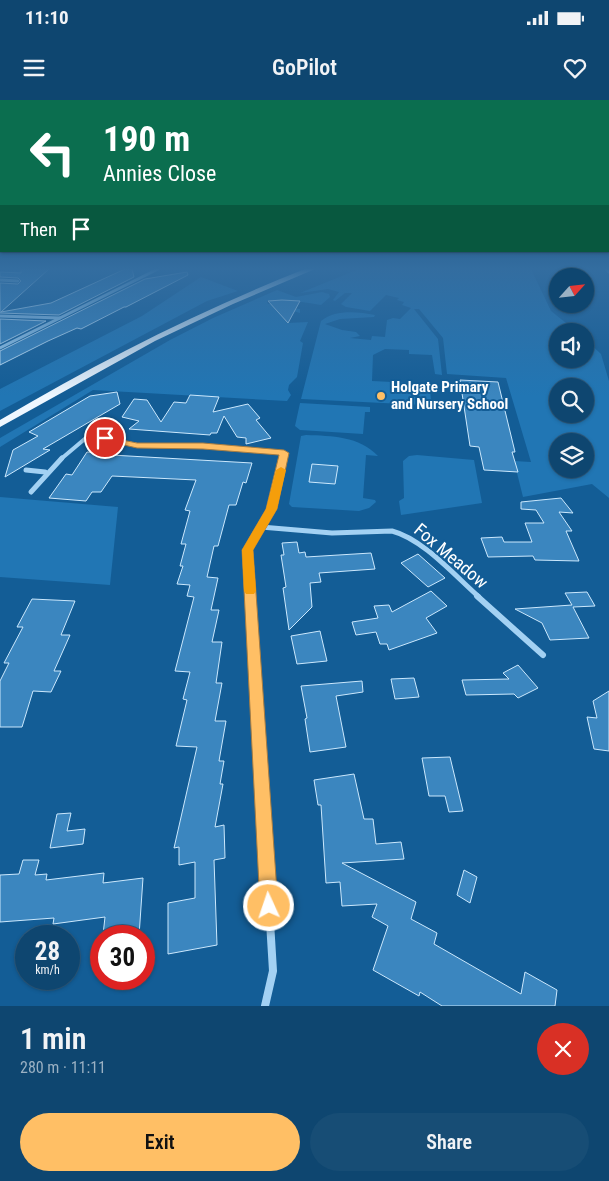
<!DOCTYPE html>
<meta charset="utf-8">
<style>
:root{--surface:#0e4670;--page:#174d75;--text:#f1f3f6;--muted:#9bb1c3;--line:#2e5e83;--accent:#ffbf65}
body{margin:0;font-family:"Roboto Condensed",sans-serif;background:var(--page);color:var(--text);height:100vh;display:flex;flex-direction:column;font-size:19px;white-space:nowrap}
*{box-sizing:border-box;margin:0}
p{font-size:16px;color:var(--muted)}
.icon{flex:none;width:28px;height:28px;fill:none;stroke:currentColor;stroke-width:2;stroke-linecap:round;stroke-linejoin:round}
.map{position:relative;height:906px;overflow:hidden}
.side{display:flex;flex-direction:column;background:var(--surface);flex:1}
.side>*{flex:none}
.hud{position:absolute;left:0px;top:0px;width:610px;height:152px;box-shadow:0 1px 4px #0004,0 0 0 1px var(--line);background:#0b6e4f;color:#fff;overflow:hidden}
.needle{width:32px;rotate:63deg}
.buttons{position:absolute;left:549px;top:168px;display:grid;gap:10px}
.buttons a{display:grid;place-items:center;width:45px;height:45px;border-radius:50%;background:var(--surface);box-shadow:0 1px 4px #0004,0 0 0 1px var(--line);font-size:25px}
.speed{position:absolute;left:15px;top:825px;display:flex;gap:10px;font-size:25px;font-weight:700;text-align:center}
.speed>*{display:grid;place-content:center;width:65px;height:65px;border-radius:50%;background:var(--surface);box-shadow:0 1px 4px #0004,0 0 0 1px var(--line);line-height:1}
.speed small{font-size:12px;font-weight:400}
.speed .limit{border:8px solid #d22;background:#fff;color:#111}
.pin{position:absolute;display:grid;place-items:center;width:42px;height:42px;color:#fff;margin:-21px;border:2px solid #fff;border-radius:50%;box-shadow:0 1px 5px #0007}
.me{position:absolute;width:55px;margin:-28px;rotate:357deg;stroke-linejoin:round;filter:drop-shadow(0 0 4px #0008)}
.turn{display:flex;align-items:center;gap:18px;height:105px;padding:0 20px;font-size:22px}
.turn .icon{width:65px;height:65px;stroke-width:2.5}
.turn b{display:block;font-size:35px;line-height:42px}
.then{display:flex;align-items:center;height:48px;padding:0 20px;background:#0003;gap:10px;font-size:19px}
.round{display:grid;place-items:center;flex:none;width:52px;height:52px;border-radius:26px;background:var(--page)}
.overview{display:flex;align-items:center;justify-content:space-between;height:85px;padding:0 20px}
h1{font-size:30px;font-weight:600;line-height:38px}
.button{display:flex;gap:10px;margin-top:auto;padding:10px 20px}
.button a{flex:1;height:58px;border-radius:30px;background:var(--accent);color:#111;font-size:20px;font-weight:600;line-height:58px;text-align:center}
.button a+a{background:var(--page);color:var(--text)}
.status{display:flex;justify-content:space-between;align-items:center;height:35px;padding:0 25px;background:var(--surface);direction:ltr}
.status svg{height:14px;fill:currentColor}
header{display:flex;justify-content:space-between;align-items:center;height:65px;padding:0 20px;background:var(--surface);font-size:22px;font-weight:600}
.map>svg:first-child{display:block}
.green{fill:#2176b4;fill-rule:evenodd}
.building{fill:#3b86bf;stroke:#cbe8fd}
.lines{fill:none;stroke-linecap:round;stroke-linejoin:round}
.minor-far4{stroke:#a3d1f3;stroke-width:3}
.minor-far3{stroke:#a3d1f3;stroke-width:4}
.minor-far2{stroke:#a3d1f3;stroke-width:5}
.minor-far1{stroke:#a3d1f3;stroke-width:6}
.minor{stroke:#a3d1f3;stroke-width:8}
.primary{fill:#eff7ff;fill-rule:evenodd}
.route{fill:#ffbf65;stroke:#a67c42}
.slow{fill:#f59e0b}
.poi-dot{fill:#ffbf65;stroke:#135d96;stroke-width:2}
.labels{text-anchor:middle;stroke-width:4;stroke-linejoin:round;paint-order:stroke}
.far-poi-label{font-size:15px;font-weight:bold;fill:#fff;stroke:#135d96;text-anchor:start}
.street-label{font-size:18px;fill:#fff;stroke:#135d96}
</style>
<div class="status"><b>11:10</b><svg viewBox="0 0 49 12"><path d="M0 12V9h3v3zM5 12V6h3v6zM10 12V3h3v9zM15 12V0h3v12zM26 1h20v11H26zM47 4h2v5h-2z"/></svg></div>
<header><svg class="icon" aria-label="menu" viewBox="0 0 24 24"><path d="M4 6h16M4 12h16M4 18h16"/></svg>GoPilot<svg class="icon" aria-label="heart" viewBox="0 0 24 24"><path d="M12 20l-8-8c-3-5 5-10 8-4 3-6 11-1 8 4z"/></svg></header>
<div class="map">
<svg width="609" height="906" viewBox="0 0 609 906">
<rect width="100%" height="100%" fill="#135d96"/>
<g class="green">
<path d="M359 169H531L551 211 576 231H558V259H585V239L601 254 609 281V398L592 384 523 397 514 361 531 362 506 278 447 274 443 238 419 209H414L438 239 442 275 435 274 432 255 409 254V250L385 249 373 255 372 281 413 283V288L430 289 431 301 424 305 301 299 321 221C336 209 358 212 375 215L374 217 340 219 325 224 342 230 356 232 360 236 350 238 371 240 372 236 385 237 387 220 393 218 400 219 411 208 402 205 404 202 397 200 399 198 386 195 370 211 346 207 341 204 352 193H345L335 201 333 200 339 192 328 189 300 193ZM558 286H585V314H558ZM558 341H585V369H558Z"/>
<polygon points="201,177 238,191 207,201 0,311 0,289 142,216"/>
<path d="M277 190 296 197 322 192 329 194 330 197 321 205C302 201 286 200 267 201L268 204H278L280 207 300 209V213L290 210 278 212 287 223 308 222 300 241 303 243 297 277 289 285 288 290 291 295 287 301 93 290 0 347V338L170 240 213 218Z"/>
<polygon points="300,303 370,307 370,312 365,312 363,334 300,330 295,326"/>
<path d="M306 335C332 336 359 336 378 356L366 355 363 398 375 400 376 402 369 408 359 411 292 407 289 404 301 336Z"/>
<polygon points="417,355 474,360 482,403 401,415 399,401 404,398 403,361 409,356"/>
<polygon points="0,397 118,407 110,485 0,477"/>
</g>
<g class="building">
<polygon points="21,169 49,169 1,212 51,203 125,169 132,169 134,177 59,215 0,213 0,183 18,184 21,181 18,178 0,177 0,172 21,173"/>
<polygon points="187,172 188,175 126,207 124,207 81,229 77,228 48,241 0,265 0,251 145,179"/>
<polygon points="282,200 300,201 288,223 268,201"/>
<polygon points="0,219 46,221 0,244"/>
<polygon points="460,280 498,282 515,352 512,352 518,372 484,370 479,347 470,346"/>
<polygon points="117,292 120,304 43,349 50,350 5,377 13,350 38,336 29,332 90,296"/>
<polygon points="190,295 219,297 213,312 248,304 260,318 256,320 271,338 246,344 246,338 237,337 224,316 217,333 211,333 210,335 129,329 139,321 122,317 134,299 147,300 161,322 174,302 186,303"/>
<polygon points="87,352 113,354 111,355 252,363 246,383 243,382 236,405 229,405 218,446 214,446 207,477 218,478 211,510 219,510 212,542 222,542 216,583 222,583 215,621 226,621 219,661 224,661 220,684 223,684 215,727 224,725 225,758 214,760 217,845 168,854 168,803 195,798 195,762 179,765 179,747 174,748 197,647 176,646 187,600 183,599 190,572 175,571 194,497 187,496 190,485 177,484 183,466 180,466 186,444 181,444 190,411 185,410 196,380 112,376 101,392 92,392 86,401 49,398 66,374 72,375"/>
<polygon points="312,364 338,366 335,384 309,382"/>
<polygon points="561,398 573,413 559,412 572,431 566,431 579,461 535,460 533,456 488,457 481,438 502,437 504,442 532,442 525,423 544,423 536,410 521,409 521,402"/>
<polygon points="297,442 299,453 305,452 306,457 371,453 375,469 319,473 321,482 310,483 312,507 289,530 283,488 286,487 281,455 284,455 282,443"/>
<polygon points="418,454 445,478 428,487 401,463"/>
<polygon points="431,491 447,506 426,518 437,533 389,550 387,544 380,544 376,532 356,535 352,522 378,518 374,506 389,505 392,512"/>
<polygon points="587,492 595,506 573,507 589,538 550,540 542,523 515,509 572,505 565,493"/>
<polygon points="32,499 75,501 61,535 70,535 54,571 61,571 51,592 33,591 22,627 0,627 0,581 9,563 4,563 23,527 17,527"/>
<polygon points="320,531 327,561 297,564 291,536"/>
<polygon points="518,565 538,588 518,598 514,594 466,595 462,580 509,579 503,573"/>
<polygon points="414,578 419,597 395,599 391,579"/>
<polygon points="362,581 363,592 336,596 346,647 310,652 305,619 307,618 301,586"/>
<polygon points="609,591 609,651 594,649 587,617 597,618 593,601"/>
<polygon points="450,657 463,711 449,712 445,696 429,696 422,658"/>
<polygon points="354,674 364,719 373,719 376,744 401,742 404,759 342,763 416,802 411,819 437,833 434,844 521,894 525,872 557,890 555,906 442,906 420,892 419,896 373,870 388,826 372,817 377,804 342,806 340,782 326,783 321,705 318,705 314,680"/>
<polygon points="71,713 67,731 85,729 83,744 50,748 57,714"/>
<polygon points="23,760 39,760 35,775 47,774 46,780 104,773 103,783 143,778 139,836 118,836 119,833 103,835 105,817 53,824 54,818 0,822 0,775 19,774"/>
<polygon points="464,770 477,777 470,803 457,795"/>
</g>
<g class="lines">
<g class="minor-far4">
<polyline points="606,169 609,172"/>
<polyline points="0,180 18,181"/>
<polyline points="0,216 60,218"/>
<polyline points="0,248 158,169"/>
</g>
<g class="minor-far3">
<polyline points="89,335 137,345 203,346 284,353 283,359"/>
<polyline points="61,359 106,321"/>
</g>
<g class="minor-far2">
<polyline points="26,370 45,372"/>
<polyline points="31,392 62,358"/>
<path d="M261 427 332 433 392 431C423 439 455 476 479 497"/>
<polyline points="251,497 248,450 271,409 283,358"/>
</g>
<g class="minor-far1">
<polyline points="251,496 261,675"/>
<polyline points="477,496 543,555"/>
</g>
<polyline class="minor" points="261,674 273,871 265,906"/>
<path class="primary" d="M305 169H315L233 204 155 241 0 327V320C98 262 199 211 305 169Z"/>
</g>
<linearGradient id="sky" x2="0" y2="1"><stop stop-color="#0a3352"/><stop offset="0.57" stop-color="#336da0"/><stop offset="1" stop-color="#336da0" stop-opacity="0"/></linearGradient>
<rect width="609" height="296" fill="url(#sky)"/>
<polygon class="route" points="102,336 137,343 203,343 284,350 289,353 277,409 253,450 278,806 276,813 269,816 263,813 260,806 242,450 266,409 279,355 203,349 137,348 102,340"/>
<polygon class="slow" points="281,367 286,370 277,409 253,450 256,491 254,494 246,494 244,491 242,450 266,409 276,370"/>
<circle class="poi-dot" cx="381" cy="296" r="5"/>
<g class="labels">
<g class="far-poi-label">
<text x="391" y="292">Holgate Primary<tspan x="391" dy="17">and Nursery School</tspan></text>
</g>
<g class="street-label">
<text transform="translate(451 456) rotate(40)" y="6">Fox Meadow</text>
</g>
</g>
</svg>
<div class="buttons">
<a><svg class="needle" viewBox="-14 -14 28 28"><path d="M0-13l5 13h-10z" fill="#e53935"/><path d="M0 13l5-13h-10z" fill="#9bb1c3"/></svg></a>
<a><svg class="icon" aria-label="sound" viewBox="0 0 24 24"><path d="M4 9h4l5-4v14l-5-4H4zM17 9q2 3 0 6"/></svg></a>
<a><svg class="icon" aria-label="search" viewBox="0 0 24 24"><circle cx="10" cy="10" r="6"/><path d="M15 15l6 6"/></svg></a>
<a><svg class="icon" aria-label="layers" viewBox="0 0 24 24"><path d="M12 4l9 5-9 5-9-5zM3 14l9 5 9-5"/></svg></a>
</div>
<div class="speed"><div>28<small>km/h</small></div><div class="limit">30</div></div>
<div class="pin" style="left:105px;top:338px;background:#d93025"><svg class="icon" aria-label="arrive" viewBox="0 0 24 24"><path d="M6 21V4h12l-3 4 3 4H6"/></svg></div>
<svg class="me" style="left:269px;top:806px" viewBox="-20 -20 40 40"><circle r="17" fill="#ffbf65" stroke="#fff" stroke-width="3"/><path d="M0-11L8 9 0 5-8 9z" fill="#fff"/></svg>
<div class="hud">
<div class="turn"><svg class="icon" aria-label="left" viewBox="0 0 24 24"><path d="M17 20v-9H6M10 6l-5 5 5 5"/></svg><div><b>190 m</b>Annies Close</div></div>
<div class="then">Then<svg class="icon" aria-label="arrive" viewBox="0 0 24 24"><path d="M6 21V4h12l-3 4 3 4H6"/></svg></div>
</div>
</div>
<section class="side">
<div class="overview"><div><h1>1 min</h1><p>280 m · 11:11</p></div><a class="round" style="background:#d93025;color:#fff"><svg class="icon" aria-label="close" viewBox="0 0 24 24"><path d="M6 6l12 12M18 6L6 18"/></svg></a></div>
<div class="button"><a>Exit</a><a>Share</a></div>
</section>
